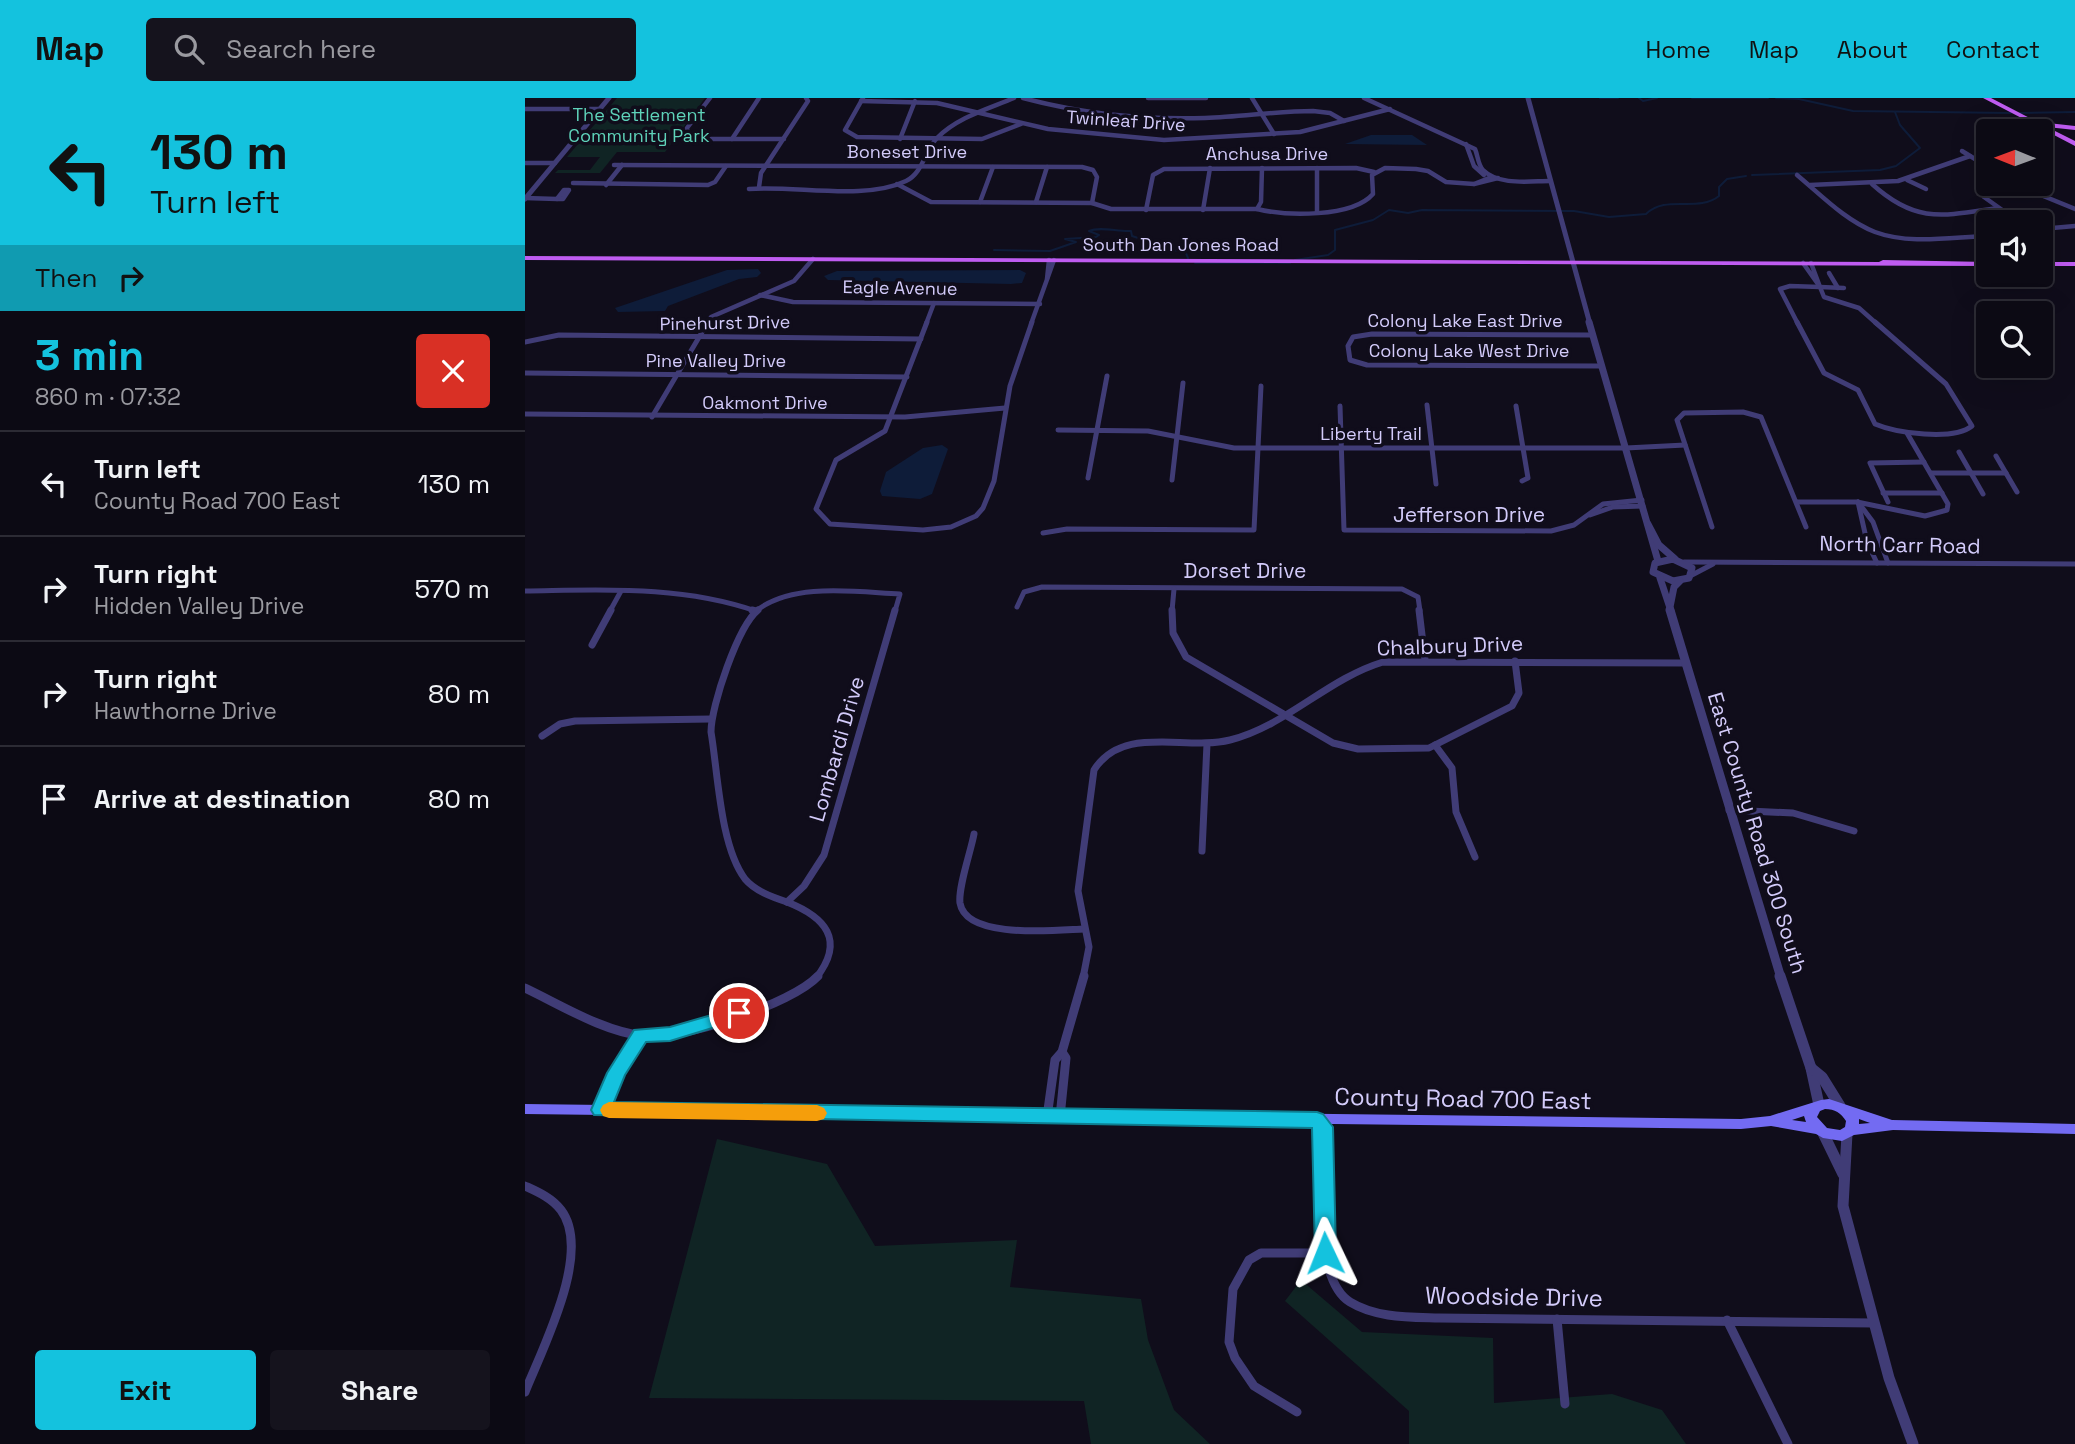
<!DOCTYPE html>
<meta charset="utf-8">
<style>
:root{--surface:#0c0a14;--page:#15131d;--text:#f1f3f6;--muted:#9a9aa0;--line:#2c2b34;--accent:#14c2de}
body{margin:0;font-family:"Space Grotesk",sans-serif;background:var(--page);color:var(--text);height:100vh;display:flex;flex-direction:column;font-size:26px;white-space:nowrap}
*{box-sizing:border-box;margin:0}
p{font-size:23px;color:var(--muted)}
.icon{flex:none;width:38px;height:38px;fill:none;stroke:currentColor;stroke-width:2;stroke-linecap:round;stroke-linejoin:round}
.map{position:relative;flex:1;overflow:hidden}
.drawer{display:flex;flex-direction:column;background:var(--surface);width:525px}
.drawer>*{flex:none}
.banner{background:#14c2de;color:#111;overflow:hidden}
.needle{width:46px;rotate:271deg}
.fabs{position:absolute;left:1451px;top:21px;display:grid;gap:14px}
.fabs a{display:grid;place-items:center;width:77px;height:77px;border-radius:7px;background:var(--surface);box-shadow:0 7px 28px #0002,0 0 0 2px var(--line);font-size:35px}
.pin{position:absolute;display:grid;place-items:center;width:60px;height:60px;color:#fff;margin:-30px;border:4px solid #fff;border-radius:50%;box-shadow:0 2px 7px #0007}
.me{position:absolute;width:77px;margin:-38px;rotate:358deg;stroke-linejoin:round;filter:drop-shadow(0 0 5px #0008)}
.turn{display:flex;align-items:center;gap:24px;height:147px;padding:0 35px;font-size:32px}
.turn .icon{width:91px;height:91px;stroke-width:2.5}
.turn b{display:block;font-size:49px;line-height:60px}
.then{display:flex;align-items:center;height:66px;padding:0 35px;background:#0003;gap:14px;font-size:26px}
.round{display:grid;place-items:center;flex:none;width:74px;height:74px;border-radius:7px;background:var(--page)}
.overview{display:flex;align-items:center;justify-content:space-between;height:119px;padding:0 35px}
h1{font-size:42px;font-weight:800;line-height:52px;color:var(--accent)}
.action{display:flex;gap:14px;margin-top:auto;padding:14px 35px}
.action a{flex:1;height:80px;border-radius:7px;background:var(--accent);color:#111;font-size:28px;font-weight:800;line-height:80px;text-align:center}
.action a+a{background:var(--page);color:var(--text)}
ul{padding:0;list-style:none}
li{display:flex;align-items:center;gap:21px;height:105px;padding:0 35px;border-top:2px solid var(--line)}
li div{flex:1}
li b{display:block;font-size:26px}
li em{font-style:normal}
header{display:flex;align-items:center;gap:42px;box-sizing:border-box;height:98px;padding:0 35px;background:var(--accent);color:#111}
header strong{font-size:33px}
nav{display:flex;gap:38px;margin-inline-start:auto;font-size:24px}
.search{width:490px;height:63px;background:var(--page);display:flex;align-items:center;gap:18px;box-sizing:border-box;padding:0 24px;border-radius:7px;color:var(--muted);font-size:26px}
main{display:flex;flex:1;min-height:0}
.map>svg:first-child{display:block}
.green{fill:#102424}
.water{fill:#0e1c39}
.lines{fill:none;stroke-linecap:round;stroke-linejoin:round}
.stream{stroke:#0e1c39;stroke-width:2}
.minor-far3{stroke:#403c76;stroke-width:4.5}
.minor-far2{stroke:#403c76;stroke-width:5}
.minor-far1{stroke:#403c76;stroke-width:7}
.minor{stroke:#403c76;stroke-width:9}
.tertiary-far3{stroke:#403c76;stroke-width:5}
.tertiary-far2{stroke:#403c76;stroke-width:7}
.tertiary-far1{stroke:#403c76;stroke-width:9}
.tertiary{stroke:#403c76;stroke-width:11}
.secondary{fill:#736bf2;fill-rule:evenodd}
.primary{fill:#bf5cf1;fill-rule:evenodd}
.route{fill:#14c2de;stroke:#0d7e90;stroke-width:2}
.slow{fill:#f59e0b}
.labels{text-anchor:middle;stroke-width:7;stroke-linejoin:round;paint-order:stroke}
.far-park-label{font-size:18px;fill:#5fd3ba;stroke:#100d1b}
.far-street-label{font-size:18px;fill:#d3cbfa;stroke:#100d1b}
.street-label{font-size:21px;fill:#d3cbfa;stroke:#100d1b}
.near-street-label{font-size:24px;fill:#d3cbfa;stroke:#100d1b}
</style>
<header>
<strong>Map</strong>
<div class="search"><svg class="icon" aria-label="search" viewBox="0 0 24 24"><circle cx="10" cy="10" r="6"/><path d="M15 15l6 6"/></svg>Search here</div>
<nav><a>Home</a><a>Map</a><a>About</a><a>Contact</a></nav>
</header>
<main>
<section class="drawer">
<div class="banner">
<div class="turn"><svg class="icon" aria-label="left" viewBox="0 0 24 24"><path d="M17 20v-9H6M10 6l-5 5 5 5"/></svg><div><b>130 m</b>Turn left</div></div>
<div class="then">Then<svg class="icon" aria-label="right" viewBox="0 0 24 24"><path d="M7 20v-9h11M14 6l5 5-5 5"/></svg></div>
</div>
<div class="overview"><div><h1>3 min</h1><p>860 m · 07:32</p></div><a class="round" style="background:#d93025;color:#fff"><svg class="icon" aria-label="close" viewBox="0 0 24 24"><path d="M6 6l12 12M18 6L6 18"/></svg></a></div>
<ul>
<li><svg class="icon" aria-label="left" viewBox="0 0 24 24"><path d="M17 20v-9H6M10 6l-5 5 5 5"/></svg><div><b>Turn left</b><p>County Road 700 East</p></div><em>130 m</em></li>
<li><svg class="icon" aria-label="right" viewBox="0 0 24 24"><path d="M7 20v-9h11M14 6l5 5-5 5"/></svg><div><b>Turn right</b><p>Hidden Valley Drive</p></div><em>570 m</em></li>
<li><svg class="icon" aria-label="right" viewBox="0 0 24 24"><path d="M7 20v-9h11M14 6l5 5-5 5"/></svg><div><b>Turn right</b><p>Hawthorne Drive</p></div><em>80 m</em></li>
<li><svg class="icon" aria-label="arrive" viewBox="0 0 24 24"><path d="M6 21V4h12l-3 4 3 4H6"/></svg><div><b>Arrive at destination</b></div><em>80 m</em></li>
</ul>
<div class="action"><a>Exit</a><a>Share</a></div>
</section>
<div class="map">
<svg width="1550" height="1346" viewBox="0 0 1550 1346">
<rect width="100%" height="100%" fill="#100d1b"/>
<g class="green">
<polygon points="92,0 180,0 140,54 92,54 75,75 30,75 33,72 65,72 75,59 42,59"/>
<polygon points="192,1041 302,1066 350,1148 492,1142 485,1189 616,1201 623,1242 649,1312 685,1346 566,1346 559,1303 124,1300"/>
<polygon points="776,1182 837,1234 968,1240 969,1305 1087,1296 1137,1312 1161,1346 884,1346 884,1313 760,1203"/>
</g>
<g class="water">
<polygon points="846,37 887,37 902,47 820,46"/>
<polygon points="233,171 236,175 232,179 214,181 143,208 140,213 93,214 90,210 202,172"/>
<polygon points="495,172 501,175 497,185 486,186 303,182 299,178 312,173"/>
<polygon points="417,347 423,351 407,396 395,401 357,398 355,393 361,374 398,350"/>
</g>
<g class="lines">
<g class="stream">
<polyline points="1075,0 1093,0"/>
<polyline points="1114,0 1118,3 1132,0"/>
<polyline points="1167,0 1243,0"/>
<polyline points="1251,0 1274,1 1328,13 1486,15"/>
<polyline points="1495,15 1550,14"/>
<polyline points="1227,77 1355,72 1371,68 1395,50 1375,27 1370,14"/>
<path d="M469 152 525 153 551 144 540 141 571 139 574 137 564 133C575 128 593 134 606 133L607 138 619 142V151L660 153 663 160"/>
<path d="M770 162 803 157 810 152V132L848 122 864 112 883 115 897 112 1049 113 1084 119 1121 116C1141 96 1173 115 1194 98V89L1202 81 1221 78"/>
<polyline points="670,165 765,165"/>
</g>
<g class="minor-far3">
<polyline points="185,0 162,30 163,37 179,41 259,41"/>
<polyline points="338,0 320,32 332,39 457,41 496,26"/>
<path d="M498 0C558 16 618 22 680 20 716 19 752 13 788 13L805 15 819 23"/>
<polyline points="623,0 681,0"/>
<polyline points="727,0 749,36"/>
<path d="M839 0 950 51C953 58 953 67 958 72 974 88 1005 83 1025 83"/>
<polyline points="336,3 412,5 523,31 639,42 775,34 865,11"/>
<polyline points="0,11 75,11"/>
<polyline points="207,41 234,0"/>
<polyline points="375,41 390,3"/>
<polyline points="941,46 949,68 959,77"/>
<polyline points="1437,53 1463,69"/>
<polyline points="0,65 30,65"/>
<polyline points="89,67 557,69 568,72 572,79 567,105"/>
<polyline points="792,70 792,114"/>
<path d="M1272 77C1296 97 1321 123 1350 134 1385 147 1427 139 1463 138"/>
<polyline points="964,80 949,86 973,80"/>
<polyline points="1382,82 1401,91"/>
<polyline points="48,85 183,87 190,84 201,68"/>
<path d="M372 86 406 104 567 105 586 111H732C761 118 827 120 848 96L847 77 860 70 891 71 903 73 921 84 949 86"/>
<path d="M1347 86C1391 126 1418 118 1473 110"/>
<polyline points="1463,86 1457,93 1459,99 1494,124"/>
<polyline points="1489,86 1550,111"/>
<polyline points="81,87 97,67"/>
<polyline points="1285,87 1373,83 1445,58"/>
<polyline points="234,89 236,75 283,3 281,0"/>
<path d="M224 91C270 87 339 103 381 83 398 75 400 52 412 40 433 19 463 11 489 0"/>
<polygon points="39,92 44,92 38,101 32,101"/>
<polyline points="0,100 32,101"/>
<polyline points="455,104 468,69"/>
<polyline points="511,104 522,69"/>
<polyline points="732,111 736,104 737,70"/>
<polyline points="621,112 628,77 639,71 831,70 849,74"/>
<polyline points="678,112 685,70"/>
<polyline points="1516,131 1550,128"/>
<polyline points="1516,152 1526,166"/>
<polyline points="1278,165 1295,189 1286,165"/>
<polyline points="1304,175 1313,190"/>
<polyline points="522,181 524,162"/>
<polyline points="1295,189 1319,190"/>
<polyline points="1295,189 1299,199 1334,210 1352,226"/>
<polyline points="235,197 268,204 515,206"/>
<polyline points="182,226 186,219 269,183 288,161"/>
<polyline points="401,226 409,205"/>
<polyline points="506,226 529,162"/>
<polyline points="1273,226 1255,191 1265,188 1295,189"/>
</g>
<g class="minor-far2">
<polyline points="402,224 360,333 311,362 291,411 305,426 398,432 426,429 451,418 458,410 469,383 485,288 507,224"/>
<path d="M1272 224 1299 275 1333 292 1350 326C1371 335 1428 343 1447 328L1421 286 1350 224"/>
<polyline points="1066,237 847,236 828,239 823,248 825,262 842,267 1075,268"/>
<polyline points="0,244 34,237 396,241"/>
<polyline points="0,275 382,279"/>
<polyline points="902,307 911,386"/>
<polyline points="815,308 819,432 1026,433 1049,427 1078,406 1117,402"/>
<polyline points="991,308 1003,380 997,383"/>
<polyline points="0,316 380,319 480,310"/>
<polyline points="127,319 183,224"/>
<polyline points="533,332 623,333 709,350 1101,350 1160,347"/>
<polyline points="1434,354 1458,396"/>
<polyline points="1471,358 1492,394"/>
<polyline points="1406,375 1481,375"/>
<polyline points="563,380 582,278"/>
<polyline points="647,382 658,285"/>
<polyline points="1358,395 1417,395"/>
<polyline points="1272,404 1332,404 1400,418 1422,412 1423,406 1382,335"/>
<polyline points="1333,404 1348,424 1363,465"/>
<polyline points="1333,404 1342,444 1352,465"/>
<polyline points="1363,404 1345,365 1399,364"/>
<polyline points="1065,417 1088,409 1118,408"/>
<polyline points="1187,429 1152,322 1159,315 1218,314 1236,319 1281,429"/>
<polyline points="518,435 542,431 729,432 736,288"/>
<polyline points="1159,464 1550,466"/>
<polyline points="1167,477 1188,466"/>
<path d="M0 493C79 492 155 487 231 513"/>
<polyline points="492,509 499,494 517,489 877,491 893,499 895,513"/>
<polyline points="85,513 96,493"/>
<path d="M231 513C268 484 331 494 375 496L370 513"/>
<polyline points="647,513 649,491"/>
</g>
<g class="minor-far1">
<polyline points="227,512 231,513"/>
<path d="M233 512C213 528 186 608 186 634 193 675 195 748 220 781 230 793 247 799 262 804"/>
<polyline points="647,512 648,535 661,559 808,645 833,651 904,650 987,608 994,595 990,563"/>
<polyline points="894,512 900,562"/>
<polyline points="67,547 86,512"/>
<polyline points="17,638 35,626 50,623 186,621"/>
<polyline points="910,647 927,670 931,714 950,759"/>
<polyline points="1204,712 1268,715 1329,733"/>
<path d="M449 736C446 753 433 789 435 805 441 842 532 832 559 831"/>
<polyline points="677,753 682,646"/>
<path d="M262 804C300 819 321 842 291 880"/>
<polyline points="262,804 279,788 299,757 370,512"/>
<path d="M558 880 564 849 553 793 569 672C598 626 660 653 705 642 761 628 802 581 858 564L1161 565"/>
</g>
<g class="minor">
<path d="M0 890C36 907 79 934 119 938 157 942 267 906 293 878"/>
<polyline points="76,1012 92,975 115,937"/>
<polyline points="522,1019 530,962 537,954 559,878"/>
<polyline points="535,1019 541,960 537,954"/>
<path d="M792 1022 798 1029C798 1071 786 1180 825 1204 851 1220 884 1219 914 1220L1349 1225"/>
<path d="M0 1088C13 1094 27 1100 36 1112 68 1154 17 1251 0 1294"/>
<polyline points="1032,1221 1040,1306"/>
<polyline points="1202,1222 1263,1346"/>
<polyline points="772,1314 729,1288 710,1260 704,1244 708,1191 724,1162 736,1155 800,1155"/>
</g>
<g class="tertiary-far3">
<polyline points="1003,0 1065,226"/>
<polyline points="0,101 84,0"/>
</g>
<g class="tertiary-far2">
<polyline points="1064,224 1133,463"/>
<polyline points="1123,426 1134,447 1150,461"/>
<polygon points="1148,461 1167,470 1164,480 1148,483 1128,474 1130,465"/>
<polyline points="1135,480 1146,513"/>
<polyline points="1145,509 1149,489 1155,483"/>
</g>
<polyline class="tertiary-far1" points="1145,512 1256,880"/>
<g class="tertiary">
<polyline points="1255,878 1286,970 1294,1007"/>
<polyline points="1286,970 1297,979 1315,1008"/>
<polyline points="1298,1035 1318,1076"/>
<polyline points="1322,1036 1318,1108 1364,1280 1388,1346"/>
</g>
<path class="secondary" d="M1304 1001 1367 1022 1550 1026V1036L1368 1032 1329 1037 1317 1043 1298 1040 1291 1036 1246 1028 1216 1031 0 1016V1006L1216 1021 1245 1018 1296 1002ZM1300 1011C1310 1011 1316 1015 1321 1023L1320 1029 1315 1032 1302 1030 1292 1019 1295 1013ZM1279 1018 1281 1024 1267 1022ZM1334 1021 1345 1025 1334 1026Z"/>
<g class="primary">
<polygon points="1458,0 1466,0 1520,28 1523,25 1550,28 1550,32 1522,29 1550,43 1550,48"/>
<polygon points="0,158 1354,164 1358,162 1463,164 1463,168 0,162"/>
<rect x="1516" y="164" width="34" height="4"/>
</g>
</g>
<polygon class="route" points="214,909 223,915 220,920 145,943 121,944 100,977 89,1004 792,1014 798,1016 808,1029 811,1155 808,1161 800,1164 793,1161 790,1155 787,1030 69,1017 66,1012 82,975 109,932 145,929"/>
<polygon class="slow" points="84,1004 292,1007 299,1010 302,1015 299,1021 292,1023 84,1020 78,1018 75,1012 78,1007"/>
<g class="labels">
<g class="far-park-label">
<text x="114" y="23">The Settlement<tspan x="114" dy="21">Community Park</tspan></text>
</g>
<g class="far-street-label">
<text transform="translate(601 23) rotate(4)" y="6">Twinleaf Drive</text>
<text x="382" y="60">Boneset Drive</text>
<text x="742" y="62">Anchusa Drive</text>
<text x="656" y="153">South Dan Jones Road</text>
<text transform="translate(375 190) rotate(1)" y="6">Eagle Avenue</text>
<text x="940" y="229">Colony Lake East Drive</text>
<text transform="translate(200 225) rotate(-1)" y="6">Pinehurst Drive</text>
<text x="944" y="259">Colony Lake West Drive</text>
<text x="191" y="269">Pine Valley Drive</text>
<text x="240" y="311">Oakmont Drive</text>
<text x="846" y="342">Liberty Trail</text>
</g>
<g class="street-label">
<text x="944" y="424">Jefferson Drive</text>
<text transform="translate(1375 447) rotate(1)" y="7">North Carr Road</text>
<text x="720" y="480">Dorset Drive</text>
<text transform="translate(925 548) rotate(-2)" y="7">Chalbury Drive</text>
<text transform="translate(312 651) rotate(-74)" y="7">Lombardi Drive</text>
<text transform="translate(1232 735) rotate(73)" y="7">East County Road 300 South</text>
</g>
<g class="near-street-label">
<text transform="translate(938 1001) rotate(1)" y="8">County Road 700 East</text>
<text transform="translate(989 1199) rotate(1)" y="8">Woodside Drive</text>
</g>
</g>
</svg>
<div class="fabs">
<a><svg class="needle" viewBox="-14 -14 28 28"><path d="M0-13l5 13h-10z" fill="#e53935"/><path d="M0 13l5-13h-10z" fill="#9a9aa0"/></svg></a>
<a><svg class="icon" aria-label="sound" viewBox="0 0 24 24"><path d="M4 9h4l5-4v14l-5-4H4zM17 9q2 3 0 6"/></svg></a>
<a><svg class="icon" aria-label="search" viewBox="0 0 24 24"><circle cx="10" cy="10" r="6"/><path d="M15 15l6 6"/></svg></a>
</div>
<div class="pin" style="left:214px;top:915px;background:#d93025"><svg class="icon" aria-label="arrive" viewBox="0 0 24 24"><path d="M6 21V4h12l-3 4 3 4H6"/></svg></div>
<svg class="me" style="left:800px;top:1155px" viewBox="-20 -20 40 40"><path d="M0-17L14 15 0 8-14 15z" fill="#14c2de" stroke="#fff" stroke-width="4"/></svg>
</div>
</main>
